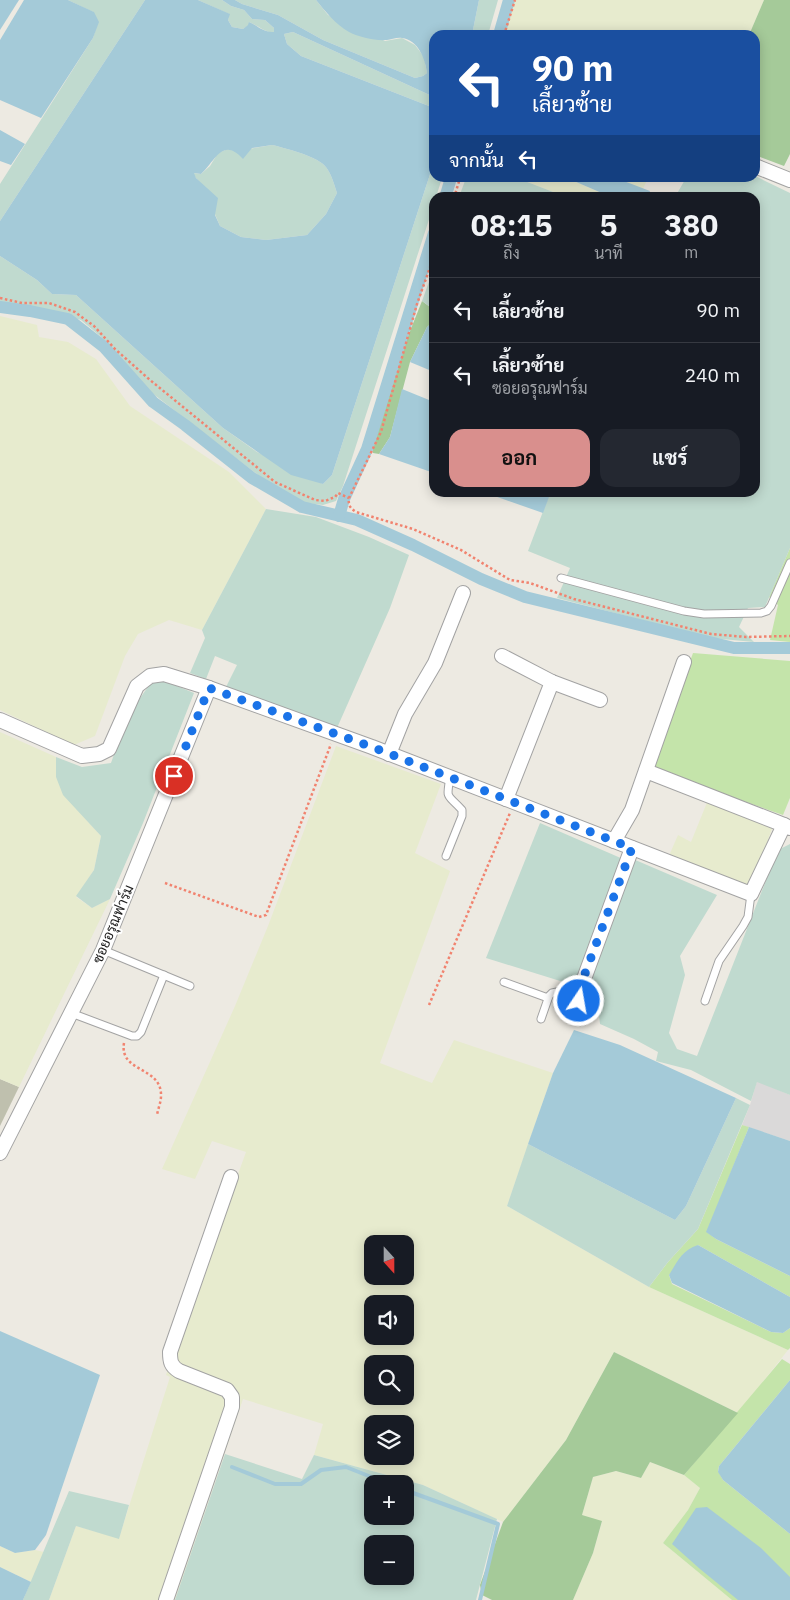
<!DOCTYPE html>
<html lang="th">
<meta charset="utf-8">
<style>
:root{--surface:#171b24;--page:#242831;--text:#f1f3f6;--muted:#9ea1a6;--line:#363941;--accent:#d98f8d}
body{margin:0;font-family:"IBM Plex Sans",Sarabun,sans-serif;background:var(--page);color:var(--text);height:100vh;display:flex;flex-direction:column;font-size:19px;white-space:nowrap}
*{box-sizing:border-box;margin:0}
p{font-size:16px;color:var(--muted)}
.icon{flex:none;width:28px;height:28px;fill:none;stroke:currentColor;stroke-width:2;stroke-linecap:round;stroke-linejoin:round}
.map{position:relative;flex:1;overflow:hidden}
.details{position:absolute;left:429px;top:192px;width:331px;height:305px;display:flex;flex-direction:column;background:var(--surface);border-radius:15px;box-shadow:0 2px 12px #0003}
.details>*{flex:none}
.banner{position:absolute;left:429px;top:30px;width:331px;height:152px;border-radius:15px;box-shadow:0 2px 12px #0003;background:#1a4fa0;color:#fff;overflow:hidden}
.needle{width:32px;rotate:159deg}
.fabs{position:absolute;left:364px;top:1235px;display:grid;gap:10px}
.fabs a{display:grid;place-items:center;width:50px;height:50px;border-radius:10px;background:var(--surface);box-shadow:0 2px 12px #0003;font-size:25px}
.pin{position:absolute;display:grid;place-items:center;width:42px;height:42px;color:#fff;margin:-21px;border:2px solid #fff;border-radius:50%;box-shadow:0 1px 5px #0007}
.me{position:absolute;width:55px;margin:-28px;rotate:12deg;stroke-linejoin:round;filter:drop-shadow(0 0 4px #0008)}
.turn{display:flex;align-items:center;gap:18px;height:105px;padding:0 20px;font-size:22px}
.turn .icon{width:65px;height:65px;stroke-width:2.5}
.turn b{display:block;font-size:35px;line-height:42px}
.then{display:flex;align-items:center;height:48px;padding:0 20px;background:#0003;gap:10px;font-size:19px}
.eta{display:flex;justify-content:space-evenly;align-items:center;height:85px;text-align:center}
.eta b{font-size:30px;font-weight:700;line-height:35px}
.button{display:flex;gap:10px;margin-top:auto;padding:10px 20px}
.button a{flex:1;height:58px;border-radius:15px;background:var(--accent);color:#111;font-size:20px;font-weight:700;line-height:58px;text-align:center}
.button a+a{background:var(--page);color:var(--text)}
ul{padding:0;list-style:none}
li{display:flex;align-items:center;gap:15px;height:65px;padding:0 20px;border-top:1px solid var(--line)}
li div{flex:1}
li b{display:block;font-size:19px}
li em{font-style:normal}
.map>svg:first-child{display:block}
.residential{fill:#dad9d9}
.construction{fill:#bfc0ae}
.farmland{fill:#e7ebce;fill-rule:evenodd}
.grass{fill:#c4e4aa}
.forest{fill:#a5ca99}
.wetland{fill:#c0dacf;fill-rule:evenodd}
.water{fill:#a4cad8;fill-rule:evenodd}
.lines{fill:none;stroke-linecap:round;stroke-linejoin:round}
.stream{stroke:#a4cad8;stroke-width:4}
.canal{stroke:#a4cad8;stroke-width:12}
.lane-casing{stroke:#a3a3a3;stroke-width:9}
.street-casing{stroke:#a3a3a3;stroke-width:16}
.path{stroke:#f1836f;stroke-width:2.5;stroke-dasharray:2.5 2.5;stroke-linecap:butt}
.lane{stroke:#fff;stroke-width:7}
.street{stroke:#fff;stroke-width:14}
.route{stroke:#1a73e8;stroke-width:9;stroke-dasharray:0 16.2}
.labels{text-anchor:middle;stroke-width:4;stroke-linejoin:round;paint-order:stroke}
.street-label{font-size:14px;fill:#1c1c1c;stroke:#fff}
</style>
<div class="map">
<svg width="790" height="1600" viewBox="0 0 790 1600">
<rect width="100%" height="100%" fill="#edeae2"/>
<polygon class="residential" points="757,1081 790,1095 790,1141 742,1125 750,1105"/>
<polygon class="construction" points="0,1079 19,1087 0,1126"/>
<g class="farmland">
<polygon points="512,0 764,0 749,35 501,35"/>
<polygon points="517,178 567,178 611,197 566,197"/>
<polygon points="616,178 648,178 643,189"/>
<polygon points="0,316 37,325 39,337 68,342 96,359 130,406 229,472 266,509 202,630 169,620 138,634 125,656 95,736 74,745 0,710"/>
<polygon points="0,732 56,757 56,777 83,816 101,836 94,870 76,897 92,908 110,899 19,1087 0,1079"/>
<path d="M336 746 441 784 415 853 450 871 380 1063 432 1083 454 1040 553 1073 507 1206 649 1287 788 1350 738 1413 614 1352 566 1440 503 1522 423 1485 314 1455 323 1424 243 1399 175 1600H49L76 1526 119 1538 170 1377 166 1375 246 1152 212 1141 195 1179 162 1169 235 1006 268 926ZM372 1244H405V1276H372ZM372 1304H405V1336H372ZM372 1364H405V1396H372ZM372 1424H405V1456H372Z"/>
<polygon points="708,800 774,823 750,891 668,858 678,835 691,842"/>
<polygon points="650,1462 684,1475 700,1488 688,1510 663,1543 732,1600 573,1600 593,1553 602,1522 582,1515 593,1477 616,1471 641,1478"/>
<polygon points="0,1546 15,1553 35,1550 44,1552 31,1582 0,1567"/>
</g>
<g class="grass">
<polygon points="790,548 790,642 770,640 778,605 769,597"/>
<polygon points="693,653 790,661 790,798 783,815 652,769"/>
<polygon points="742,1125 749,1127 707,1232 716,1239 790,1276 790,1297 698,1245 669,1275 672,1284 771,1332 783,1333 790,1328 790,1348 788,1350 649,1287 668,1262 698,1229"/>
<polygon points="782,1359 790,1364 790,1380 719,1466 718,1471 723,1480 790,1534 790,1600 732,1600 663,1543 688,1510 700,1488 684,1475"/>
</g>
<g class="forest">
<polygon points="764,0 790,0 790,154 784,166 755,155 755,35 749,35"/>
<polygon points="422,301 434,310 434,321 427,327 410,362 390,437 379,454 373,453 371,443 390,381"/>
<polygon points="614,1352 738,1413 684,1475 650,1462 641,1478 616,1471 593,1477 582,1515 602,1521 593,1553 573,1600 492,1600 482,1595 480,1585 503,1522 566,1440"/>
</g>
<g class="wetland">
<polygon points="68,0 145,0 0,221 0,184 93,38 98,22 93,12"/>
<path d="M198 0H222L231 6 244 10 252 19 265 20 274 28V33C264 32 259 26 249 22V25L243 29 232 27 228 20 229 14Z"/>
<polygon points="235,0 316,0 328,15 385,41 402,38 415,45 424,57 427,73 423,76 415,78 323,40 278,15 242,4"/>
<polygon points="479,0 498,0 488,35 472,35"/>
<polygon points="293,32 434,97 434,108 301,56 287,44 284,34"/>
<path d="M272 145C285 148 315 156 324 165 331 172 334 184 337 193L326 214 307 235 266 240 241 237 220 226 203 186 196 178 193 173 201 174 210 166 218 153 228 149 236 151Z"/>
<polygon points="434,162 434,178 442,178 436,197 434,198 434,204 343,486 336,501 323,505 306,503 271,485 143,386 100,336 81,320 45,310 0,302 0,256 37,280 52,294 76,295 223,428 257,452 323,484 332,475"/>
<polygon points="755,176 790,193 790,548 765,607 748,608 739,627 754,642 711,638 557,598 570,568 528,551 550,493 755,492 755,198 675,197 686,178 755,178"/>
<polygon points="466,178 517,178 566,197 459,197"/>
<polygon points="434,268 434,310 422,301"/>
<polygon points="266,509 316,517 369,537 409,555 390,608 337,728 225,689 237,665 215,656 206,679 190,673 205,638 202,630"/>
<path d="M153 681 167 682 194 693 143 823 110 899 92 908 76 896 94 870 101 836 63 795 56 777V757L82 767 111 763C121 734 132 705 153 681Z"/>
<polygon points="540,823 623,859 583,965 573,985 486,958"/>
<polygon points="790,844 790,1095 757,1082 751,1101 691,1070 656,1061 658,1052 634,1039 600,1024 596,992 586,986 633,859 717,895 680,956 685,975 669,1033 677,1049 697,1056 778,850"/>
<polygon points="736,1098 750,1105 698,1229 668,1262 649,1287 507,1206 528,1144 675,1220 686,1206"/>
<path d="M225 1454 302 1479 314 1455 423 1485 497 1519 476 1600H175ZM372 1484H405V1516H372ZM372 1544H405V1576H372Z"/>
<polygon points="69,1491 129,1505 119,1539 76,1526 49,1600 23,1600"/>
</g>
<g class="water">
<polygon points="0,0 19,0 0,30"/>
<polygon points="24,0 68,0 94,12 99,22 93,38 41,118 0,100 0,40"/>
<path d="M145 0H198L230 14 228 20 232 27 243 29 248 25 249 22C258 26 264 33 274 32V28L265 20 252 19 244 10 231 6 222 0H235L242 4 278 15 323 40 415 78 423 76 427 73C425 58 418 40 402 38 397 37 391 40 387 40 375 41 359 37 349 32 336 25 325 11 316 0H479L472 35H434V97L293 32 284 34 287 44 301 56 434 108V162L332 475 323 484 291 475 223 428 76 295 52 294 37 280 0 256V221ZM272 145C285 148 315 156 324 165 331 172 334 184 337 193L326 214 307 235 266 240 241 237 220 226 215 215 218 198 196 178 194 173 201 174C215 161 223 136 243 159L252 148Z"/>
<polygon points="0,130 25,144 11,165 0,161"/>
<polygon points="567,178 616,178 650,191 648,197 611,197"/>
<polygon points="434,321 434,372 410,362 427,327"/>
<polygon points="402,389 434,402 434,473 379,454 390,437"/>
<polygon points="486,493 537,493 549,497 543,513"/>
<polygon points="574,1030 620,1045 736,1098 686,1206 675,1220 528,1144 553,1073"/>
<polygon points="749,1127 790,1141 790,1276 716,1239 706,1232"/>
<path d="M698 1245 790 1297V1328L783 1333 771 1332 672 1283 669 1275C677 1262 682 1250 698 1245Z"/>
<polygon points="0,1331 100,1375 46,1535 35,1550 15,1553 0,1546"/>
<polygon points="790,1380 790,1534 723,1480 718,1472 719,1466"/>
<polygon points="707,1507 761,1548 790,1577 790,1600 738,1600 700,1569 672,1544 696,1508"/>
<polygon points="0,1567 31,1582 23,1600 0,1600"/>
</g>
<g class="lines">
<g class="stream">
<polyline points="232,1467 275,1484 301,1484 321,1470 346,1467 389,1484"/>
<polyline points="405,1490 498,1524 480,1600"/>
</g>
<g class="canal">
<polyline points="499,35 509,0"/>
<polyline points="445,198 451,178"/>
<polyline points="0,307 30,311 68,319 104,347 153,402 185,425 252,478 302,507 357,520 413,545 481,579 525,597 734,648 790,648"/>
<polyline points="339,516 344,499 367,449 434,233"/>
</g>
<g class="lane-casing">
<g id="lane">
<polyline points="561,578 684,611 704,614 761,613 767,611 771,606 790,563"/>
<path d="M446 856 462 816V810C447 793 446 801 450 777"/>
<polyline points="103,950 190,986"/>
<polyline points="504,982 548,998"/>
<polyline points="705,1001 719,961 743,926 748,917 751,894"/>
<polyline points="71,1013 132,1036 137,1036 141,1032 164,975"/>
<polyline points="541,1019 549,996 552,993 581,987"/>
</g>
</g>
<g class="street-casing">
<g id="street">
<polyline points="755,166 790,180"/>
<polyline points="502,656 552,682 600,700"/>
<polyline points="0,720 82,756 99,754 109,749 137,686 150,676 164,674 209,688 372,747 751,894 784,825 790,828"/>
<polyline points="389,754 405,714 435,663 463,593"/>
<polyline points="646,771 784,825"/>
<polyline points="506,799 552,682"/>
<polyline points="614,841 632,810 684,662"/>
<polyline points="582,1011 579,1001 581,987 632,848"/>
<polyline points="0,1153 103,950 209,688"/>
<path d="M166 1600 232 1407V1397L227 1390 179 1371C171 1366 170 1362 170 1352L231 1177"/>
</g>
</g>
<g class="path">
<polyline points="504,35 515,0"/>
<polyline points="454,198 460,178"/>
<path d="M434 256 417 304 381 432 349 498C348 505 350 508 356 512L413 529 461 550 510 580 530 583 574 599 711 634 746 637 790 636"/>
<polyline points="0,298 22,303 49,303 75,312 94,326 115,349 150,380 275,482 315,500 325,501 335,497 338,493 349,498"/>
<polyline points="165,883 259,917 266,915 331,744"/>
<polyline points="429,1005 510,813"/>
<path d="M124 1043C119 1073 162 1066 161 1096 161 1102 158 1109 157 1115"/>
</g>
<use href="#lane" class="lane"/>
<use href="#street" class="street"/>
</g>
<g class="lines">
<polyline class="route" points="174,776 209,688 372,747 632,848 580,987 579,1001"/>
</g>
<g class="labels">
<g class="street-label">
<text transform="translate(113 924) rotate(-67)" y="5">ซอยอรุณฟาร์ม</text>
</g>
</g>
</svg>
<div class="fabs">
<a><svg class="needle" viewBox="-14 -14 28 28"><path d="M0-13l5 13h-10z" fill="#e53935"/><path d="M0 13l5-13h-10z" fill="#9ea1a6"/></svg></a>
<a><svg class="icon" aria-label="sound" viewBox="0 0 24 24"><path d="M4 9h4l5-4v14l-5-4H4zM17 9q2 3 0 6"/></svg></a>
<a><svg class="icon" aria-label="search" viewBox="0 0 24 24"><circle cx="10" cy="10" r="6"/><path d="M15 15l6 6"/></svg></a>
<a><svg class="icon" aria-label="layers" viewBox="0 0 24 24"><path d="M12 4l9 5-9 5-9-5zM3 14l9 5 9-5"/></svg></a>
<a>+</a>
<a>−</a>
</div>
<div class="pin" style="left:174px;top:776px;background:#d93025"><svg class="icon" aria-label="arrive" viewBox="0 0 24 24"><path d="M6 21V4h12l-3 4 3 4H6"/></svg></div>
<svg class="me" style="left:579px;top:1001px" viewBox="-20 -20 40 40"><circle r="17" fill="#1a73e8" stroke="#fff" stroke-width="3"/><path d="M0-11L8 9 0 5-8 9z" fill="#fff"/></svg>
<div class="banner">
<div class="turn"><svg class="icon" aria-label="left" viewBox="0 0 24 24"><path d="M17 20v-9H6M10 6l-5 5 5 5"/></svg><div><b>90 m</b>เลี้ยวซ้าย</div></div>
<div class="then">จากนั้น<svg class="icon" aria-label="left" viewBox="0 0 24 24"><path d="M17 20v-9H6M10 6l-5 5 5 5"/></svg></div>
</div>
<section class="details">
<div class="eta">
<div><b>08:15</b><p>ถึง</p></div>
<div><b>5</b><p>นาที</p></div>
<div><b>380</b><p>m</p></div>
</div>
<ul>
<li><svg class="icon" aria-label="left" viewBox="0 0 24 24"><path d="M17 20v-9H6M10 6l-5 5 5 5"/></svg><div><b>เลี้ยวซ้าย</b></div><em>90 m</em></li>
<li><svg class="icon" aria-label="left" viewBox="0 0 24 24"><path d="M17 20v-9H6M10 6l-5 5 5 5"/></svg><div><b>เลี้ยวซ้าย</b><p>ซอยอรุณฟาร์ม</p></div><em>240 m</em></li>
</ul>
<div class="button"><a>ออก</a><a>แชร์</a></div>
</section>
</div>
